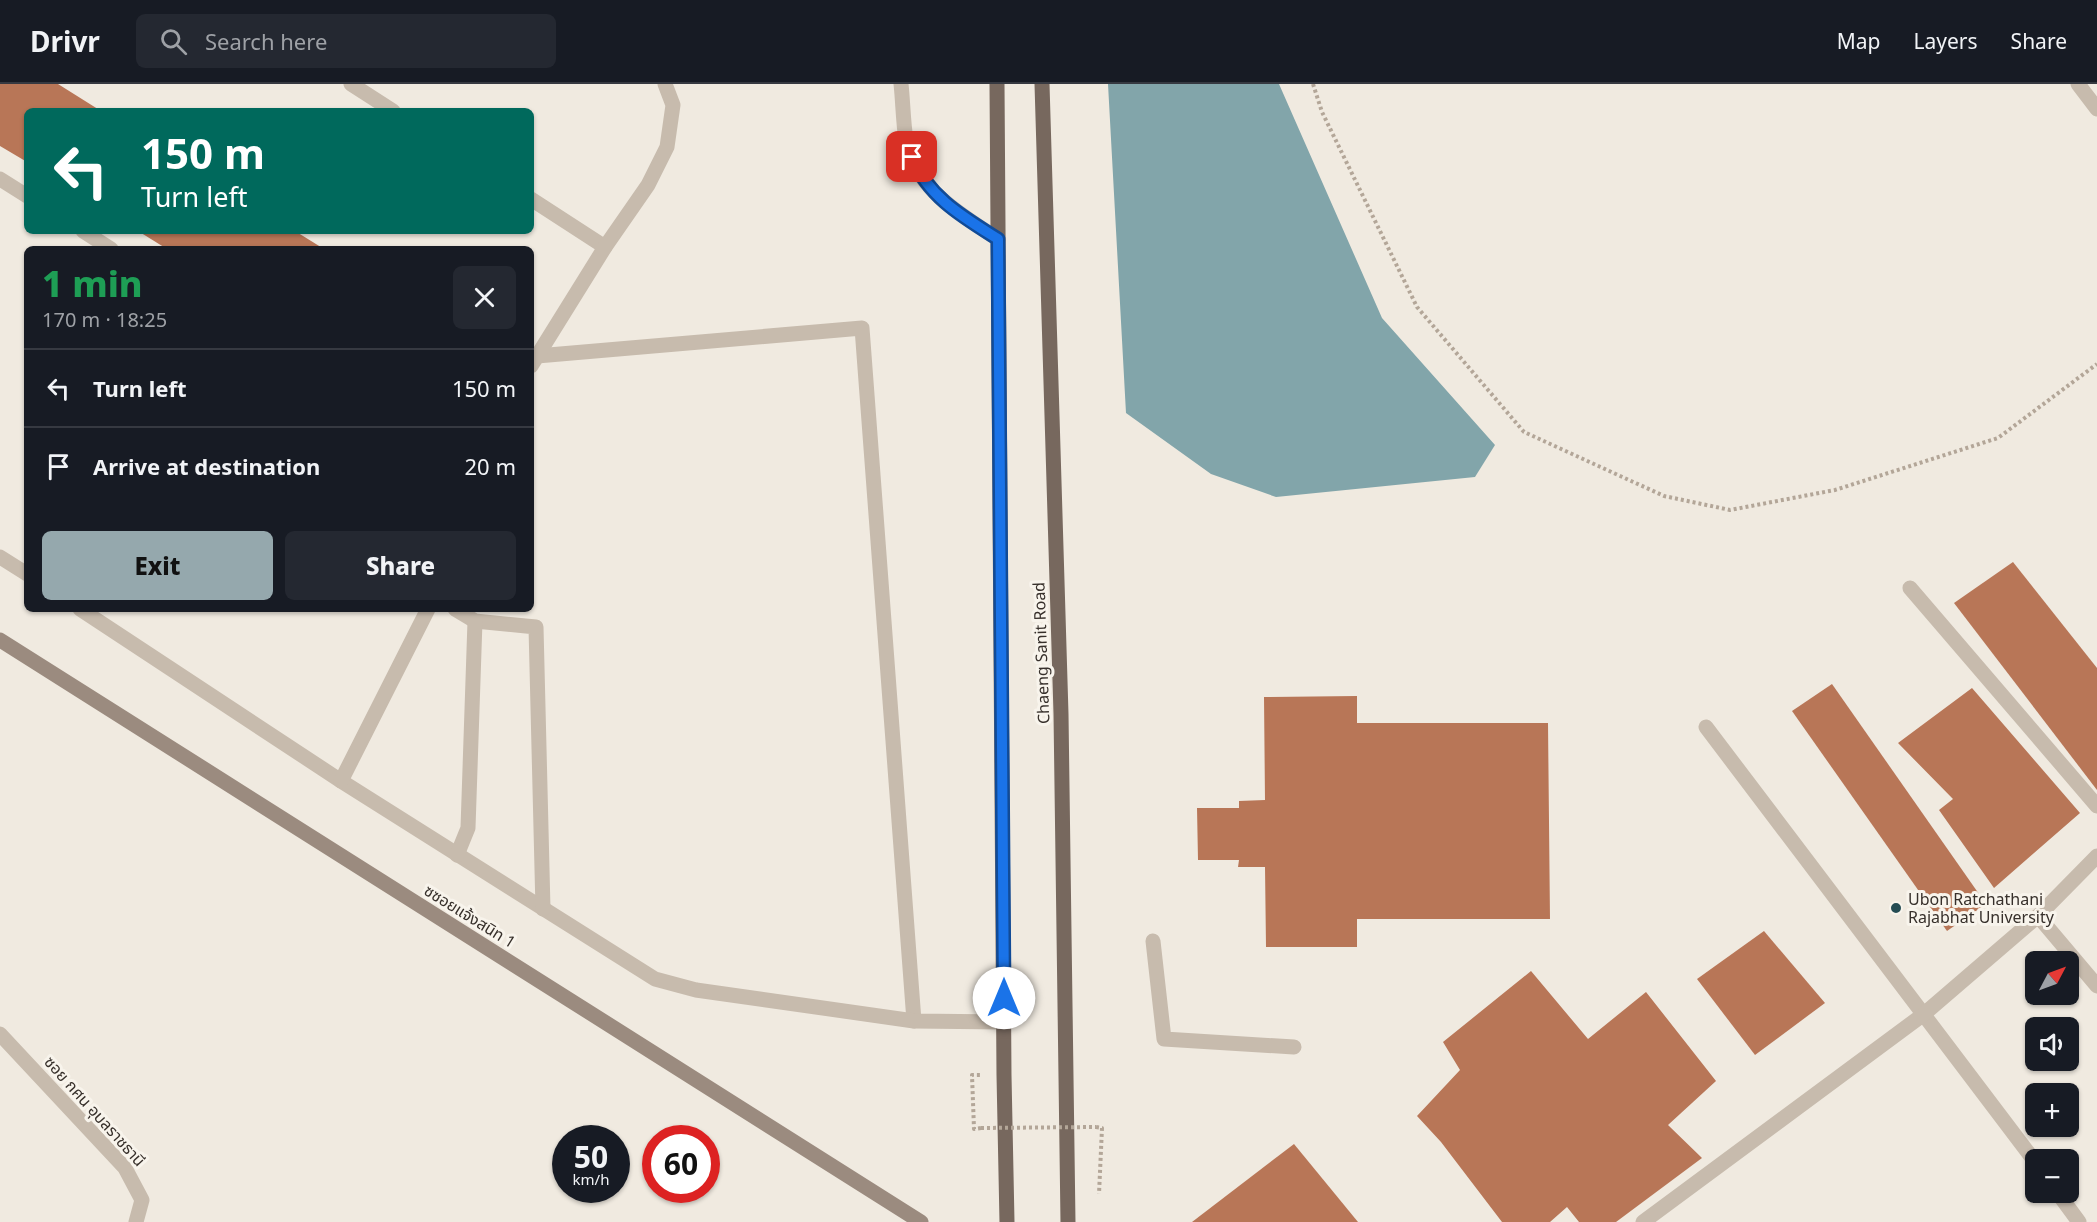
<!DOCTYPE html>
<meta charset="utf-8">
<style>
:root{--surface:#171b24;--page:#242831;--text:#f1f3f6;--muted:#9ea1a6;--line:#363941;--accent:#95a8ad}
body{margin:0;font-family:"Noto Sans","Noto Sans Thai",sans-serif;background:var(--page);color:var(--text);height:100vh;display:flex;flex-direction:column;font-size:22px;white-space:nowrap}
*{box-sizing:border-box;margin:0}
p{font-size:20px;color:var(--muted)}
.icon{flex:none;width:33px;height:33px;fill:none;stroke:currentColor;stroke-width:2;stroke-linecap:round;stroke-linejoin:round}
.map{position:relative;flex:1;overflow:hidden}
.side{position:absolute;left:24px;top:162px;width:510px;height:366px;display:flex;flex-direction:column;background:var(--surface);border-radius:9px;box-shadow:0 2px 4px #0004}
.side>*{flex:none}
.guide{position:absolute;left:24px;top:24px;width:510px;height:126px;border-radius:9px;box-shadow:0 2px 4px #0004;background:#00695c;color:#fff;overflow:hidden}
.needle{width:39px;rotate:49deg}
.fabs{position:absolute;left:2025px;top:867px;display:grid;gap:12px}
.fabs a{display:grid;place-items:center;width:54px;height:54px;border-radius:9px;background:var(--surface);box-shadow:0 2px 4px #0004;font-size:30px}
.speed{position:absolute;left:552px;top:1041px;display:flex;gap:12px;font-size:30px;font-weight:700;text-align:center}
.speed>*{display:grid;place-content:center;width:78px;height:78px;border-radius:50%;background:var(--surface);box-shadow:0 2px 4px #0004;line-height:1}
.speed small{font-size:15px;font-weight:400}
.speed .limit{border:9px solid #d22;background:#fff;color:#111}
.pin{position:absolute;display:grid;place-items:center;width:51px;height:51px;color:#fff;margin:-26px;border-radius:12px;box-shadow:0 3px 9px #0006}
.me{position:absolute;width:66px;margin:-33px;rotate:0deg;stroke-linejoin:round;filter:drop-shadow(0 0 4px #0008)}
.turn{display:flex;align-items:center;gap:21px;height:126px;padding:0 18px;font-size:27px}
.turn .icon{width:78px;height:78px;stroke-width:2.5}
.turn b{display:block;font-size:42px;line-height:51px}
.round{display:grid;place-items:center;flex:none;width:63px;height:63px;border-radius:9px;background:var(--page)}
.head{display:flex;align-items:center;justify-content:space-between;height:102px;padding:0 18px}
h1{font-size:36px;font-weight:800;line-height:45px;color:#1e9e55}
.primary-button{display:flex;gap:12px;margin-top:auto;padding:12px 18px}
.primary-button a{flex:1;height:69px;border-radius:9px;background:var(--accent);color:#111;font-size:24px;font-weight:800;line-height:69px;text-align:center}
.primary-button a+a{background:var(--page);color:var(--text)}
ul{padding:0;list-style:none}
li{display:flex;align-items:center;gap:18px;height:78px;padding:0 18px;border-top:2px solid var(--line)}
li div{flex:1}
li b{display:block;font-size:22px}
li em{font-style:normal}
header{display:flex;align-items:center;gap:36px;box-sizing:border-box;height:84px;padding:0 30px;background:var(--surface);border-bottom:2px solid var(--line)}
header strong{font-size:28px}
nav{display:flex;gap:33px;margin-inline-start:auto;font-size:21px}
.search{width:420px;height:54px;background:var(--page);display:flex;align-items:center;gap:15px;box-sizing:border-box;padding:0 21px;border-radius:9px;color:var(--muted);font-size:22px}
.map>svg:first-child{display:block}
.water{fill:#82a5aa}
.building{fill:#b87657}
.lines{fill:none;stroke-linecap:round;stroke-linejoin:round}
.path{stroke:#b3a698;stroke-width:4;stroke-dasharray:3 3;stroke-linecap:butt}
.lane{stroke:#c7bbad;stroke-width:15}
.street{stroke:#c7bbad;stroke-width:15}
.secondary{stroke:#9b8b7f;stroke-width:15}
.primary{stroke:#77685e;stroke-width:15}
.path-bridge{stroke:#b3a698;stroke-width:4;stroke-dasharray:3 3;stroke-linecap:butt}
.route-casing{stroke:#114b97;stroke-width:15}
.route{stroke:#1a73e8;stroke-width:10}
.poi-dot{fill:#254c53;stroke:#f8f4ec;stroke-width:2}
.labels{text-anchor:middle;stroke-width:6;stroke-linejoin:round;paint-order:stroke}
.street-label{font-size:16px;fill:#37302b;stroke:#f8f4ec}
.poi-label{font-size:16px;fill:#37302b;stroke:#f8f4ec;text-anchor:start}
</style>
<header>
<strong>Drivr</strong>
<div class="search"><svg class="icon" aria-label="search" viewBox="0 0 24 24"><circle cx="10" cy="10" r="6"/><path d="M15 15l6 6"/></svg>Search here</div>
<nav><a>Map</a><a>Layers</a><a>Share</a></nav>
</header>
<div class="map">
<svg width="2097" height="1138" viewBox="0 0 2097 1138">
<rect width="100%" height="100%" fill="#f0eae0"/>
<polygon class="water" points="1108,0 1279,0 1382,234 1495,361 1475,393 1276,413 1211,390 1126,329"/>
<g class="building">
<polygon points="0,0 58,0 101,27 27,27 27,78 0,62"/>
<polygon points="138,147 295,147 324,165 167,165"/>
<polygon points="2013,478 2097,584 2097,706 1954,519"/>
<polygon points="1832,600 1986,820 1947,847 1792,627"/>
<polygon points="1972,604 2080,729 1994,804 1939,726 1953,715 1898,659"/>
<polygon points="1357,612 1357,639 1548,639 1550,835 1357,835 1357,863 1266,863 1265,783 1238,783 1239,776 1198,776 1197,724 1239,724 1239,717 1265,716 1264,613"/>
<polygon points="1764,847 1825,919 1755,971 1697,895"/>
<polygon points="1531,887 1588,955 1646,908 1716,997 1668,1041 1702,1074 1616,1138 1579,1138 1567,1123 1550,1138 1502,1138 1441,1058 1417,1032 1460,986 1443,958"/>
<polygon points="1294,1060 1358,1138 1192,1138"/>
</g>
<g class="lines">
<g class="path">
<polyline points="1313,0 1322,28 1417,223 1524,348 1664,412 1730,426 1835,406 1998,354 2097,280"/>
<polyline points="1096,1043 1102,1044 1099,1110"/>
<polyline points="981,1044 974,1045 972,991 982,991"/>
</g>
<g class="lane">
<polyline points="351,0 393,27"/>
<path d="M901 0C903 18 903 37 906 56 915 105 960 130 998 155"/>
<polyline points="2078,0 2097,25"/>
<polyline points="0,95 27,112"/>
<polyline points="531,115 605,163"/>
<polyline points="83,147 111,165"/>
<polyline points="537,272 862,244 914,937"/>
<polyline points="531,282 605,163 648,101 667,63 673,21 665,0"/>
<polyline points="0,473 27,490"/>
<polyline points="1910,504 2097,722"/>
<polyline points="80,525 341,697 655,895 696,906 914,937 1004,938"/>
<polyline points="455,525 475,537 536,543 543,825"/>
<polyline points="1706,643 2036,1079"/>
<polyline points="341,697 428,525"/>
<polyline points="457,771 468,744 475,537"/>
<polyline points="2038,832 2097,772"/>
<polyline points="1153,857 1164,955 1294,963"/>
<polyline points="2057,1108 2079,1138"/>
<polyline points="1643,1138 1924,930 2038,832 2097,902"/>
</g>
<polyline class="street" points="0,950 125,1084 142,1116 136,1138"/>
<polyline class="secondary" points="0,556 921,1138"/>
<g class="primary">
<polyline points="997,0 1004,991 1007,1138"/>
<polyline points="1042,0 1061,630 1068,1138"/>
</g>
<polyline class="path-bridge" points="981,1044 1096,1043"/>
</g>
<g class="lines">
<g class="route-casing">
<path id="route" d="M912 73C928 113 963 133 998 155L1004 914"/>
</g>
<use href="#route" class="route"/>
</g>
<circle class="poi-dot" cx="1896" cy="824" r="6"/>
<g class="labels">
<g class="street-label">
<text transform="translate(1041 569) rotate(-92)" y="6">Chaeng Sanit Road</text>
<text transform="translate(470 832) rotate(32)" y="6">ซซอยแจ้งสนิท 1</text>
<text transform="translate(95 1027) rotate(48)" y="6">ซอย กศน อุบลราชธานี</text>
</g>
<g class="poi-label">
<text x="1908" y="821">Ubon Ratchathani<tspan x="1908" dy="18">Rajabhat University</tspan></text>
</g>
</g>
</svg>
<div class="fabs">
<a><svg class="needle" viewBox="-14 -14 28 28"><path d="M0-13l5 13h-10z" fill="#e53935"/><path d="M0 13l5-13h-10z" fill="#9ea1a6"/></svg></a>
<a><svg class="icon" aria-label="sound" viewBox="0 0 24 24"><path d="M4 9h4l5-4v14l-5-4H4zM17 9q2 3 0 6"/></svg></a>
<a>+</a>
<a>−</a>
</div>
<div class="speed"><div>50<small>km/h</small></div><div class="limit">60</div></div>
<div class="pin" style="left:912px;top:73px;background:#d93025"><svg class="icon" aria-label="arrive" viewBox="0 0 24 24"><path d="M6 21V4h12l-3 4 3 4H6"/></svg></div>
<svg class="me" style="left:1004px;top:914px" viewBox="-20 -20 40 40"><circle r="19" fill="#fff"/><path d="M0-13L10 11 0 6-10 11z" fill="#1a73e8"/></svg>
<div class="guide">
<div class="turn"><svg class="icon" aria-label="left" viewBox="0 0 24 24"><path d="M17 20v-9H6M10 6l-5 5 5 5"/></svg><div><b>150 m</b>Turn left</div></div>
</div>
<section class="side">
<div class="head"><div><h1>1 min</h1><p>170 m · 18:25</p></div><a class="round"><svg class="icon" aria-label="close" viewBox="0 0 24 24"><path d="M6 6l12 12M18 6L6 18"/></svg></a></div>
<ul>
<li><svg class="icon" aria-label="left" viewBox="0 0 24 24"><path d="M17 20v-9H6M10 6l-5 5 5 5"/></svg><div><b>Turn left</b></div><em>150 m</em></li>
<li><svg class="icon" aria-label="arrive" viewBox="0 0 24 24"><path d="M6 21V4h12l-3 4 3 4H6"/></svg><div><b>Arrive at destination</b></div><em>20 m</em></li>
</ul>
<div class="primary-button"><a>Exit</a><a>Share</a></div>
</section>
</div>
